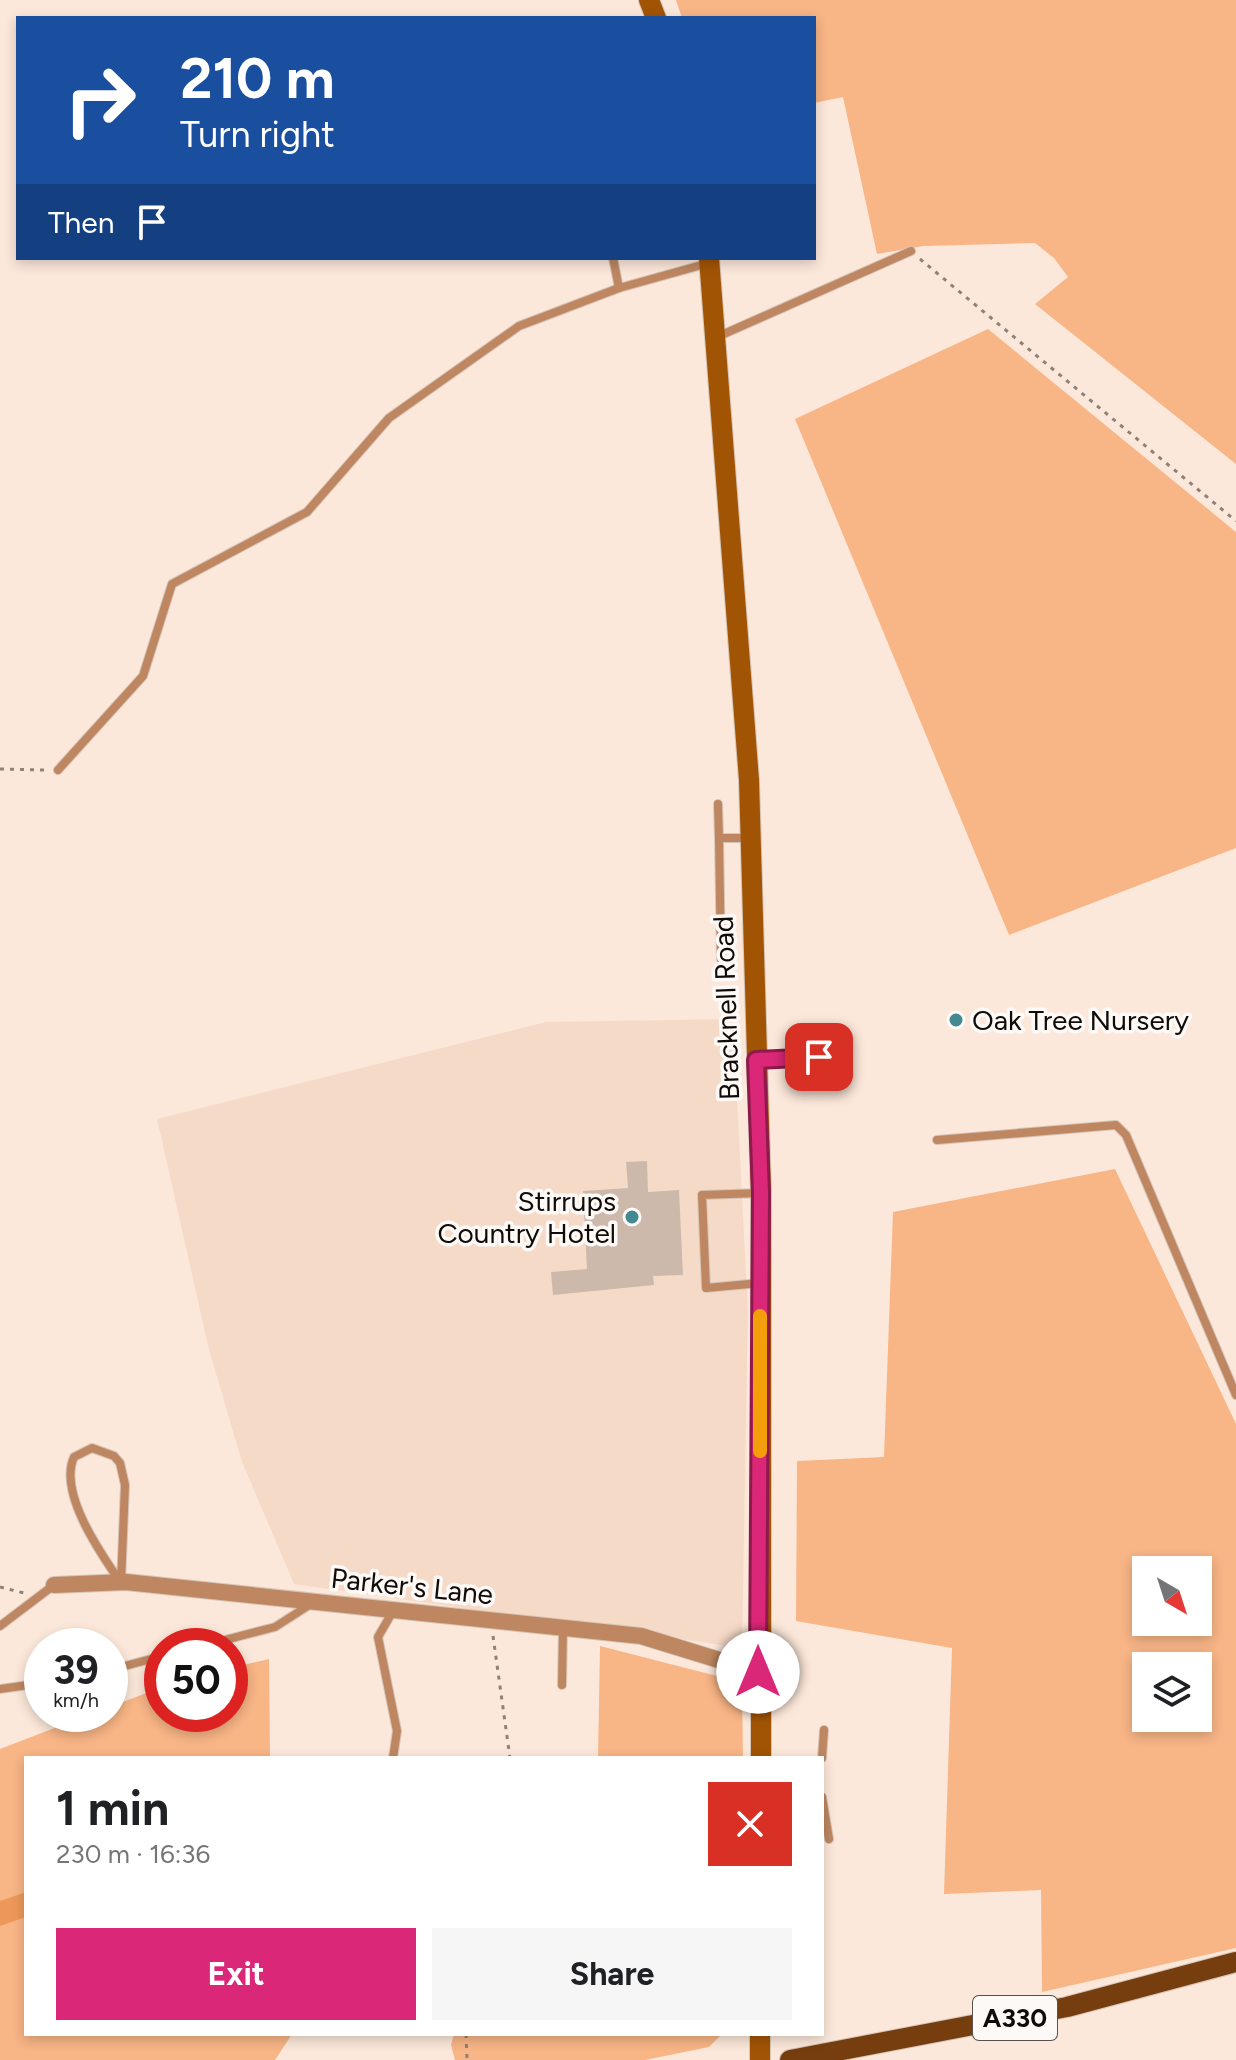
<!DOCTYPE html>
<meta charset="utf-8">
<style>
:root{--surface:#fff;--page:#f6f6f6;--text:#202124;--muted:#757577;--accent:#db2777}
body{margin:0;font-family:Figtree,sans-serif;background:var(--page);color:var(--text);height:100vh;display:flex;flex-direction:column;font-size:30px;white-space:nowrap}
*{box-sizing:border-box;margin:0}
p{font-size:26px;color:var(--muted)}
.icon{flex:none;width:44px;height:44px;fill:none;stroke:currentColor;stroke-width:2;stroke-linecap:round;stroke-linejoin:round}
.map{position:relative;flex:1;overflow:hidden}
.sheet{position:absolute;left:24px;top:1756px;width:800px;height:280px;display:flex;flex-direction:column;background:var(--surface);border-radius:0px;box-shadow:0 4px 12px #0003}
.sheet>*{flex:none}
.banner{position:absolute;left:16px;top:16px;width:800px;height:244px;border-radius:0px;box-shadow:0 4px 12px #0003;background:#1a4fa0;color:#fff;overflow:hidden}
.needle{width:52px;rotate:141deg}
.fabs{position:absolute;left:1132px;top:1556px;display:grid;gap:16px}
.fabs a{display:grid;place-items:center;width:80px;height:80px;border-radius:0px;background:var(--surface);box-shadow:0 4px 12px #0003;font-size:40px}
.speed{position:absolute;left:24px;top:1628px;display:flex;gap:16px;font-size:40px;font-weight:700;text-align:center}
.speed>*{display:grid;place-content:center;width:104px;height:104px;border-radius:50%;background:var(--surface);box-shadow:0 4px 12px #0003;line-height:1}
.speed small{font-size:20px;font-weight:400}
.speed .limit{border:12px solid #d22;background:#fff;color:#111}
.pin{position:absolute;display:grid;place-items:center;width:68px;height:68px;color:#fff;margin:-34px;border-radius:16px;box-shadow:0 4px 12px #0006}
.me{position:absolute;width:88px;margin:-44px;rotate:0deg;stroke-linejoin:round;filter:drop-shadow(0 0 6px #0008)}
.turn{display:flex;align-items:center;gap:28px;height:168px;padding:0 32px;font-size:36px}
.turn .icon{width:104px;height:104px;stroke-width:2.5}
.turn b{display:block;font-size:56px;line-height:68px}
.then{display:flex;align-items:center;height:76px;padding:0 32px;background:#0003;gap:16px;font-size:30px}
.round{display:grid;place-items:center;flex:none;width:84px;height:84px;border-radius:0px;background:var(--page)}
.summary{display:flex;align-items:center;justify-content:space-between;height:136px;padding:0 32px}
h1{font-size:48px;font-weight:700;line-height:60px}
.button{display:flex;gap:16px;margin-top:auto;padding:16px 32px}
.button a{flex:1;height:92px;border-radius:0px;background:var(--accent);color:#fff;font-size:32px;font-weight:700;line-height:92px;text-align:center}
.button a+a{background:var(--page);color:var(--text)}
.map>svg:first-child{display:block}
.built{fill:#f6dac8}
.green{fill:#f8b586;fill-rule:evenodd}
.forest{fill:#ed985a}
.building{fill:#cdb9ac}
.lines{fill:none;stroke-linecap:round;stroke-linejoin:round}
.lane-casing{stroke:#d6c5b8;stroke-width:10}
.street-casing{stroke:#d6c5b8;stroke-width:18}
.secondary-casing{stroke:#d6c5b8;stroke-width:22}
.primary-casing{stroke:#d6c5b8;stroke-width:22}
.path{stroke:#8e8177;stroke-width:3;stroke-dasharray:4 6;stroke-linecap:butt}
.lane{stroke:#be8761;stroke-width:8}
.street{stroke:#be8761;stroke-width:16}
.secondary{stroke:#a25405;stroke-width:20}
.primary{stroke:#763e0e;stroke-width:20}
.route-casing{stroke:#8e194d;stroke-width:20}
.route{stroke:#db2777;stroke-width:14}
.slow{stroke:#f59e0b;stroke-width:14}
.poi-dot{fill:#428991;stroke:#fdf9f6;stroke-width:3}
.labels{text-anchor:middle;stroke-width:7;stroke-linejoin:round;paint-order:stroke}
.shield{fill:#fdf9f6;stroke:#58524f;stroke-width:2}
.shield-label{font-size:26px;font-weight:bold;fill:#110b07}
.street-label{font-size:28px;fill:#110b07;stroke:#fdf9f6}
.poi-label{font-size:28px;fill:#110b07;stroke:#fdf9f6;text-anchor:start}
</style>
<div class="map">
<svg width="1236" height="2060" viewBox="0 0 1236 2060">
<rect width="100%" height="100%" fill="#fce8da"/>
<polygon class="built" points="733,1019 748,1312 742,1648 294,1584 242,1462 209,1350 157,1119 546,1022"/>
<g class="green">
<polygon points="676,0 1236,0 1236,464 1035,304 1068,277 1054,258 1035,243 923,246 877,254 843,97 814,103 814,18 682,18"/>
<polygon points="988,329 1236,532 1236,848 1009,935 795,419"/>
<path d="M1115 1169 1236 1424V1948L1042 1992 1041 1890 944 1894 952 1648 796 1621 797 1461 884 1457 893 1212ZM1198 1570V1622H1146V1570ZM1198 1666V1718H1146V1666Z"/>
<polygon points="600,1646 717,1676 742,1690 743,1758 598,1758"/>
<polygon points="269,1659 270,1758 26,1758 26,2034 292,2034 275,2060 0,2060 0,1749 91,1714 110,1714 110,1707 162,1687 162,1714 230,1714 230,1668"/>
<polygon points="454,2034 722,2034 709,2047 645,2060 455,2060 451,2045"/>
</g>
<polygon class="forest" points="26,1892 26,1917 0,1926 0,1901"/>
<polygon class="building" points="647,1161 648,1192 679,1190 683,1275 653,1276 654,1285 553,1295 551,1272 587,1269 583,1191 628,1188 626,1162"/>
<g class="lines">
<g class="lane-casing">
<g id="lane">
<polyline points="613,258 619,288"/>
<polyline points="717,337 911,251"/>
<polyline points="58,770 143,676 172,584 307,512 389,418 519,326 619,288 709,263"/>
<polyline points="718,804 719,838"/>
<polyline points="721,959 719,838 748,838"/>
<polyline points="757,1060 819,1057"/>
<polyline points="937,1140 1116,1125 1126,1135 1236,1395"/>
<polyline points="760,1283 706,1288 702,1195 761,1193"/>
<path d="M92 1448 114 1456 120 1463 125 1485 121 1583C101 1554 58 1493 74 1457Z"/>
<polyline points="0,1626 54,1585"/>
<polyline points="202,1646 275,1627 314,1602"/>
<polyline points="110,1670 162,1656"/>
<polyline points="562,1685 563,1628"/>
<polyline points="0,1689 42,1683"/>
<polyline points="393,1758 397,1731 378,1637 393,1611"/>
<polyline points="822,1758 824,1730"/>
<polyline points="822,1797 829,1839"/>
</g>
</g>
<g class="street-casing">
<polyline id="street" points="54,1585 126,1582 641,1636 758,1672"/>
</g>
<g class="secondary-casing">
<g id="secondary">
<polyline points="649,0 656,18"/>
<polyline points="709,258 749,780 761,1193 761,1758"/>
<polyline points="760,2060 760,2034"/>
</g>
</g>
<g class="primary-casing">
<polyline id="primary" points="790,2060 1067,2007 1236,1962"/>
</g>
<g class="path">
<polyline points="920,259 1236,521"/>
<polyline points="0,769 44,770"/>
<polyline points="0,1587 24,1593"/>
<polyline points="493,1636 510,1758"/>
<polyline points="466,2034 467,2060"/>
</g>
<use href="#lane" class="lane"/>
<use href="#street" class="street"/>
<use href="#secondary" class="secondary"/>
<use href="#primary" class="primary"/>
</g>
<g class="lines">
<g class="route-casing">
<polyline id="route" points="758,1672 761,1193 756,1060 819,1057"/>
</g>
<use href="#route" class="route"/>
<polyline class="slow" points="760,1451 760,1316"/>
</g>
<g class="poi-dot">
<circle cx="956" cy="1020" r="8"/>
<circle cx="632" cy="1217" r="8"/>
</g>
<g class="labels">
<rect class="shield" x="973" y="1996" width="84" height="44" rx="6"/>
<g class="shield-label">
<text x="1015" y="2027">A330</text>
</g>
<g class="street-label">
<text transform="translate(726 1008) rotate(-92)" y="10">Bracknell Road</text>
<text transform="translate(412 1586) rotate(6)" y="10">Parker's Lane</text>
</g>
<g class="poi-label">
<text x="972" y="1030">Oak Tree Nursery</text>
<text x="616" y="1211" text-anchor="end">Stirrups<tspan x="616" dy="32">Country Hotel</tspan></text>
</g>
</g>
</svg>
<div class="fabs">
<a><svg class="needle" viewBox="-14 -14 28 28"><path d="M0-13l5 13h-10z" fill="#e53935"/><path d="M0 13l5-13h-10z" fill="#757577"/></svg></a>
<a><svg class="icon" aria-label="layers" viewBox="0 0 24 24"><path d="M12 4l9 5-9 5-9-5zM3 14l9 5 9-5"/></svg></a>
</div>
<div class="speed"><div>39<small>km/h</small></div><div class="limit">50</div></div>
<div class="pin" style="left:819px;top:1057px;background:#d93025"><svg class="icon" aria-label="arrive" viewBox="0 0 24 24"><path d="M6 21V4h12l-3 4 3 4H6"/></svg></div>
<svg class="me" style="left:758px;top:1672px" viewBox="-20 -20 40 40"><circle r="19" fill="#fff"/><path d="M0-13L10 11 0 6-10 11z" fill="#db2777"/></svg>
<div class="banner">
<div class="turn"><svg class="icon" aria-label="right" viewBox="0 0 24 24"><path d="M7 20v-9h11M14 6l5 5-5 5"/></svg><div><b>210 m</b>Turn right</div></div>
<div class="then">Then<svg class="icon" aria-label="arrive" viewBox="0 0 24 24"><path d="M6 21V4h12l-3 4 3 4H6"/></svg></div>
</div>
<section class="sheet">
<div class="summary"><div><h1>1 min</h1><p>230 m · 16:36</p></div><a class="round" style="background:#d93025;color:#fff"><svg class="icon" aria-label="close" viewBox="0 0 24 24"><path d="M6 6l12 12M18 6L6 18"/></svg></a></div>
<div class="button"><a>Exit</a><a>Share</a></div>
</section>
</div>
